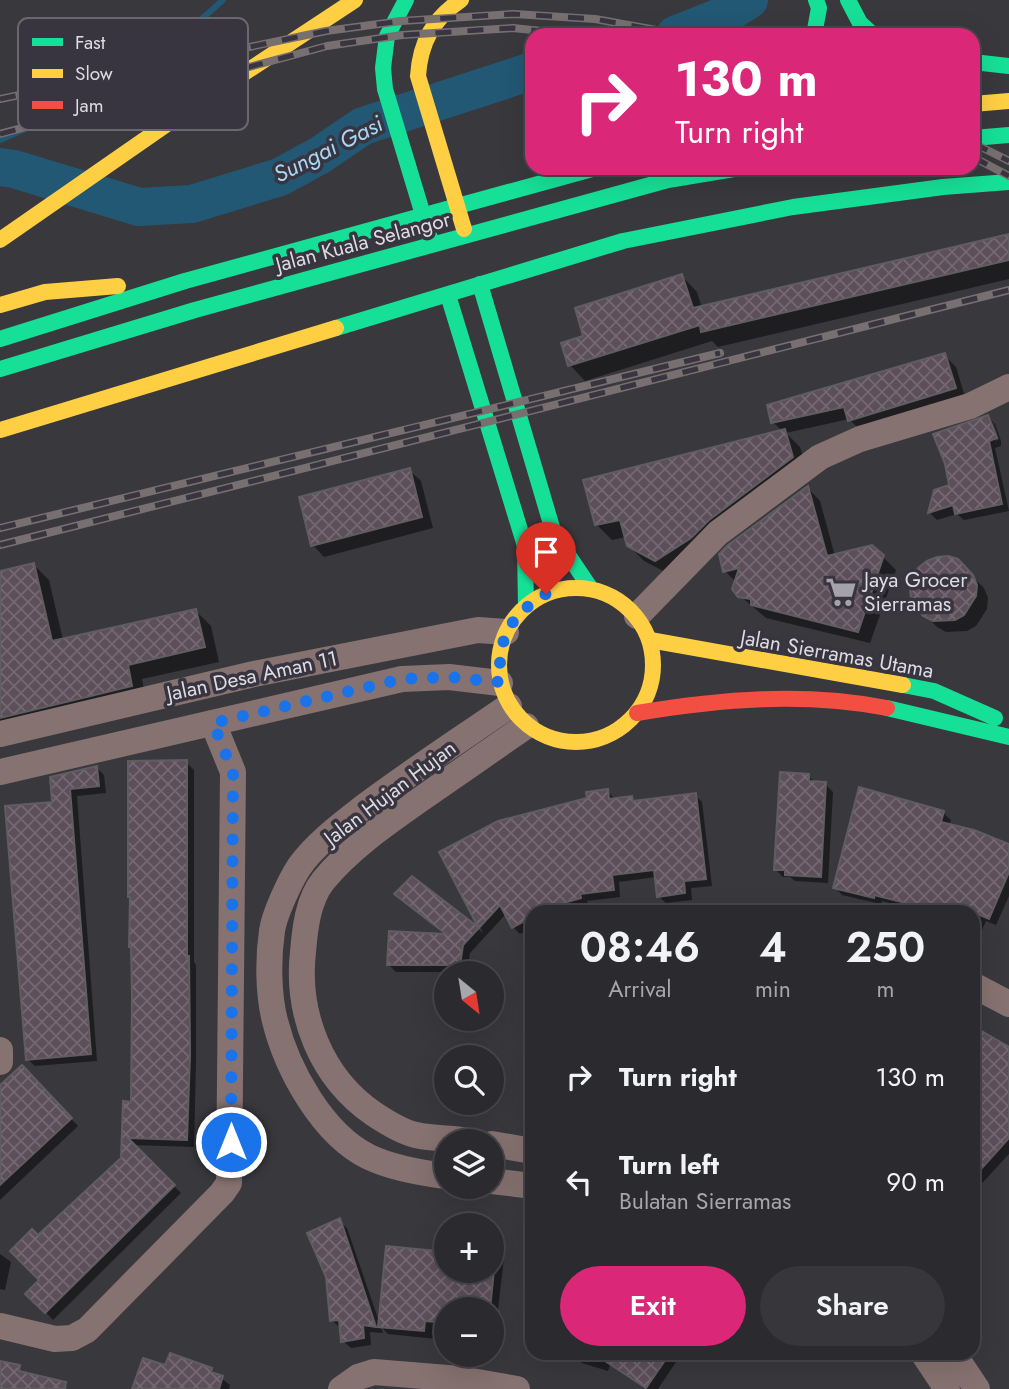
<!DOCTYPE html>
<meta charset="utf-8">
<style>
:root{--surface:#2b2a2e;--page:#37363a;--text:#f1f3f6;--muted:#a6a7aa;--line:#47464a;--accent:#db2777}
body{margin:0;font-family:Jost,sans-serif;background:var(--page);color:var(--text);height:100vh;display:flex;flex-direction:column;font-size:26px;white-space:nowrap}
*{box-sizing:border-box;margin:0}
p{font-size:23px;color:var(--muted)}
.icon{flex:none;width:38px;height:38px;fill:none;stroke:currentColor;stroke-width:2;stroke-linecap:round;stroke-linejoin:round}
.map{position:relative;flex:1;overflow:hidden}
.drawer{position:absolute;left:525px;top:905px;width:455px;height:455px;display:flex;flex-direction:column;background:var(--surface);border-radius:21px;box-shadow:0 7px 28px #0002,0 0 0 2px var(--line)}
.drawer>*{flex:none}
.hud{position:absolute;left:525px;top:28px;width:455px;height:147px;border-radius:21px;box-shadow:0 7px 28px #0002,0 0 0 2px var(--line);background:#db2777;color:#fff;overflow:hidden}
.needle{width:46px;rotate:150deg}
.tools{position:absolute;left:434px;top:961px;display:grid;gap:14px}
.tools a{display:grid;place-items:center;width:70px;height:70px;border-radius:50%;background:var(--surface);box-shadow:0 7px 28px #0002,0 0 0 2px var(--line);font-size:35px}
.pin{position:absolute;display:grid;place-items:center;width:60px;height:60px;color:#fff;margin:-72px -30px;border-radius:50% 50% 50% 0;rotate:-45deg;box-shadow:0 0 7px #0007}
.pin .icon{rotate:45deg}
.me{position:absolute;width:77px;margin:-38px;rotate:0deg;stroke-linejoin:round;filter:drop-shadow(0 0 5px #0008)}
.turn{display:flex;align-items:center;gap:24px;height:147px;padding:0 35px;font-size:32px}
.turn .icon{width:91px;height:91px;stroke-width:2.5}
.turn b{display:block;font-size:49px;line-height:60px}
.eta{display:flex;justify-content:space-evenly;align-items:center;height:119px;text-align:center}
.eta b{font-size:42px;font-weight:600;line-height:49px}
.button{display:flex;gap:14px;margin-top:auto;padding:14px 35px}
.button a{flex:1;height:80px;border-radius:42px;background:var(--accent);color:#fff;font-size:28px;font-weight:600;line-height:80px;text-align:center}
.button a+a{background:var(--page);color:var(--text)}
ul{padding:0;list-style:none}
li{display:flex;align-items:center;gap:21px;height:105px;padding:0 35px}
li div{flex:1}
li b{display:block;font-size:26px}
li em{font-style:normal}
.map>svg:first-child{display:block}
.shadow{fill:#0007;fill-rule:evenodd}
.lines{fill:none;stroke-linecap:round;stroke-linejoin:round}
.stream{stroke:#225874;stroke-width:6}
.river{stroke:#225874;stroke-width:38}
.building{fill:url(#building-cross-hatch);stroke:#605d60;stroke-width:2}
.street{stroke:#867270;stroke-width:26}
.fast{stroke:#16e098;stroke-width:16}
.slow{stroke:#ffcf43;stroke-width:16}
.jam{stroke:#f24e42;stroke-width:16}
.rail-casing{stroke:#786f70;stroke-width:8}
.rail{stroke:#383540;stroke-width:5;stroke-dasharray:16;stroke-linecap:butt}
.route{stroke:#1a73e8;stroke-width:12;stroke-dasharray:0 21.6}
.labels{text-anchor:middle;stroke-width:7;stroke-linejoin:round;paint-order:stroke}
.street-label{font-size:21px;fill:#dddce3;stroke:#383540}
.poi-label{font-size:21px;fill:#dddce3;stroke:#383540;text-anchor:start}
.water-label{font-size:23px;font-style:italic;fill:#a9d8f5;stroke:#383540}
.key{fill:#383540;stroke:#6a6771;stroke-width:2}
.key-label{font-size:19px;fill:#dddce3}
</style>
<div class="map">
<svg width="1009" height="1389" viewBox="0 0 1009 1389">
<defs>
<pattern id="building-cross-hatch" width="8" height="8" patternUnits="userSpaceOnUse" patternTransform="scale(1.75)"><rect width="8" height="8" fill="#5d4f5a"/><path d="M0 0l8 8M0 8l8-8" fill="none" stroke="#746872"/></pattern>
</defs>
<rect width="100%" height="100%" fill="#39383d"/>
<g class="shadow">
<polygon points="1009,236 1009,279 718,347 712,341 585,381 570,365 585,337 682,276 697,292 702,308"/>
<polygon points="944,355 956,367 966,400 862,432 849,419 786,433 800,447 808,473 671,575 644,561 628,545 626,537 612,540 596,524 783,432 773,422"/>
<path d="M988 417 995 424 1001 441V446L995 448 1009 511 964 520 957 514 937 520 930 513 935 491 951 486ZM989 423H993L999 439 996 441Z"/>
<polygon points="409,470 421,481 433,528 324,557 313,545"/>
<polygon points="808,488 820,501 835,556 883,557 896,570 870,643 766,618 739,595 736,582 725,571"/>
<polygon points="957,561 984,588 988,598 987,609 976,626 967,631 946,632 937,627 917,607"/>
<polygon points="34,565 49,580 63,640 196,611 211,626 219,662 142,679 146,701 0,736 0,573"/>
<polygon points="186,762 194,770 194,962 196,965 196,1063 194,1147 132,1145 181,1193 53,1320 28,1294 42,1280 38,1238 122,1159 132,1103 133,949 130,947"/>
<polygon points="97,768 104,775 106,793 77,796 97,1061 35,1066 27,1059 54,804 51,778"/>
<polygon points="808,776 816,783 825,784 833,792 828,883 795,881 790,877 783,877 775,869"/>
<polygon points="607,791 615,799 632,798 635,802 695,795 702,802 712,886 691,888 692,900 666,903 658,896 656,877 619,882 620,897 587,901 588,906 565,912 532,912 532,928 520,934 513,927 506,914 470,953 467,972 396,972 389,965 449,936 396,894 412,878 483,933 441,853"/>
<polygon points="943,813 951,820 949,825 1009,846 1009,896 996,925 986,921 979,937 973,935 973,912 923,912 882,901 881,904 842,895 835,887"/>
<polygon points="973,1029 1009,1049 1009,1154 973,1193"/>
<polygon points="22,1067 78,1126 0,1200 0,1087"/>
<polygon points="339,1221 347,1228 383,1333 370,1332 371,1345 351,1348 343,1341 341,1328 331,1320"/>
<polygon points="445,1244 446,1270 492,1270 492,1249 496,1250 504,1257 494,1345 492,1345 492,1309 446,1309 446,1340 388,1334 380,1326 444,1253"/>
<polygon points="0,1254 11,1262 5,1290 0,1289"/>
<polygon points="575,1353 682,1353 658,1389 647,1389 610,1365 608,1371 582,1363 574,1355"/>
<polygon points="167,1368 211,1370 230,1385 229,1389 133,1389"/>
</g>
<g class="lines">
<polyline class="stream" points="0,140 130,83 223,0"/>
<g class="river">
<polyline points="675,35 725,15 749,0"/>
<polyline points="0,167 14,169 139,207 192,204 280,177 320,155 363,126 532,71"/>
</g>
</g>
<g class="building">
<polygon points="1009,234 1009,260 701,332 700,325 568,366 561,343 583,336 575,308 682,274 693,308"/>
<polygon points="945,353 956,388 848,421 844,407 771,423 767,405"/>
<polygon points="988,415 997,438 989,441 1002,504 955,514 953,505 928,513 934,490 949,485 945,464 933,434"/>
<polygon points="785,429 793,457 709,520 691,538 655,561 627,546 620,520 595,525 583,480"/>
<polygon points="410,468 422,517 311,546 299,497"/>
<polygon points="808,486 827,556 872,545 884,555 858,632 751,605 751,599 738,597 732,589 739,568 723,572 719,554 728,545"/>
<polygon points="948,556 958,559 973,575 977,585 976,596 964,615 955,620 933,621 923,616 916,608 911,598 908,575 912,578 918,568 927,561 937,557"/>
<polygon points="34,563 52,641 196,609 205,647 128,665 132,686 0,718 0,571"/>
<polygon points="187,760 187,956 189,956 190,1055 187,1140 128,1138 175,1185 45,1313 25,1294 39,1280 10,1251 32,1229 38,1235 121,1158 123,1101 131,1102 132,997 131,947 129,947 130,897 128,897 128,761"/>
<polygon points="97,766 99,786 70,789 91,1054 26,1060 5,806 52,802 50,777"/>
<polygon points="780,772 809,774 809,781 826,782 821,877 785,875 785,870 774,870"/>
<polygon points="859,787 944,811 941,822 974,830 1009,844 1009,872 989,919 973,912 941,912 874,895 874,898 833,888"/>
<polygon points="608,789 609,799 632,796 633,801 696,793 706,879 684,881 685,893 657,897 654,870 612,875 614,890 580,894 581,898 532,912 532,917 512,928 500,905 463,945 460,965 387,965 389,931 446,934 394,894 412,876 478,927 439,852 498,821 587,798 586,792"/>
<polygon points="973,1026 1009,1047 1009,1138 973,1178"/>
<polygon points="22,1065 72,1118 0,1185 0,1085"/>
<polygon points="340,1218 376,1327 363,1325 364,1338 341,1342 339,1320 330,1321 326,1277 307,1233"/>
<polygon points="386,1246 446,1252 446,1270 494,1270 490,1309 446,1309 446,1323 425,1321 424,1331 378,1327"/>
<polygon points="170,1353 212,1368 211,1372 223,1376 219,1389 132,1389 143,1358 165,1365"/>
<polygon points="593,1353 670,1353 646,1388"/>
<polygon points="0,1361 20,1365 19,1371 66,1382 65,1389 0,1389"/>
</g>
<g class="lines">
<g class="street">
<polyline points="637,616 718,533 820,457 860,439 970,406 1009,387"/>
<polyline points="0,734 254,674 478,630 506,632"/>
<polyline points="0,772 402,679 449,677 500,683"/>
<polyline points="973,985 1009,1004"/>
<polyline points="0,1050 0,1062"/>
<path d="M469 1141C452 1138 433 1139 416 1135 402 1132 386 1122 374 1114 321 1078 296 1014 303 952 305 928 308 900 323 881 350 848 387 823 421 799 456 775 491 750 526 726"/>
<polyline points="492,1144 532,1151"/>
<path d="M446 1176C422 1173 392 1168 369 1157 322 1134 287 1069 275 1021 268 994 268 958 272 931 274 915 290 881 299 867 315 844 343 823 365 806 412 771 461 739 509 706"/>
<polyline points="492,1181 532,1186"/>
<polyline points="0,1326 55,1339 72,1338 87,1330 222,1193 229,1183 233,772 213,723"/>
<polyline points="923,1353 947,1389"/>
<polyline points="953,1353 977,1389"/>
<polyline points="341,1389 358,1377 374,1372 460,1379 517,1389"/>
</g>
<g class="fast">
<polyline points="406,0 387,36 383,68 385,89 430,238"/>
<polyline points="848,0 860,23 873,35"/>
<polyline points="814,35 819,8 816,0"/>
<polyline points="973,62 1009,66"/>
<polyline points="973,138 1009,135"/>
<polyline points="480,284 554,534 591,589"/>
<polyline points="448,295 525,546 526,606"/>
<polyline points="336,328 623,241 793,207 943,187 1009,182"/>
<polyline points="0,339 185,281 596,168"/>
<polyline points="0,369 195,310 668,180 740,168"/>
<polyline points="903,685 934,691 995,718"/>
<polyline points="887,708 1009,737"/>
</g>
<g class="slow">
<path d="M461 0C433 19 420 43 418 76L464 229"/>
<polyline points="973,104 1009,101"/>
<polyline points="0,240 170,122 355,0"/>
<polyline points="0,305 45,292 118,286"/>
<polyline points="0,430 336,328"/>
<circle cx="576" cy="665" r="77"/>
<polyline points="650,640 903,685"/>
</g>
<path class="jam" d="M637 713C721 699 803 692 887 708"/>
<g class="rail-casing">
<g id="rail">
<polyline points="0,99 326,31 401,21 514,14 595,19 684,35"/>
<polyline points="0,134 327,46 402,35 513,28 580,35"/>
<polyline points="973,143 1009,161"/>
<polyline points="973,157 1009,176"/>
<polyline points="0,528 720,353"/>
<polyline points="0,545 1009,290"/>
</g>
</g>
<use href="#rail" class="rail"/>
</g>
<g class="lines">
<path class="route" d="M231 1142 233 772 213 723 402 679 449 677 500 682C498 638 508 617 546 594"/>
</g>
<defs>
<g id="supermarket-bare" transform="scale(2.415)"><path d="M-6-5.5h2.5l.6 2H6L4.5 2H-2.5L-4.4-4H-6ZM-1.5 3.2a1.3 1.3 0 1 0 .1 0ZM3 3.2a1.3 1.3 0 1 0 .1 0Z" fill="#a4a3a9" stroke="#383540" stroke-width="2.5" paint-order="stroke"/></g>
</defs>
<g fill-rule="evenodd">
<use href="#supermarket-bare" x="841" y="592"/>
</g>
<g class="labels">
<g class="street-label">
<text transform="translate(363 242) rotate(-15)" y="7">Jalan Kuala Selangor</text>
<text transform="translate(837 654) rotate(10)" y="7">Jalan Sierramas Utama</text>
<text transform="translate(252 676) rotate(-12)" y="7">Jalan Desa Aman 11</text>
<text transform="translate(390 793) rotate(-37)" y="7">Jalan Hujan Hujan</text>
</g>
<g class="poi-label">
<text x="864" y="587">Jaya Grocer<tspan x="864" dy="24">Sierramas</tspan></text>
</g>
<g class="water-label">
<text transform="translate(328 149) rotate(-27)" y="8">Sungai Gasi</text>
</g>
</g>
<rect x="18" y="18" width="230" height="112" rx="10" class="key"/>
<rect x="32" y="38" width="31" height="8" fill="#16e098"/>
<rect x="32" y="69" width="31" height="9" fill="#ffcf43"/>
<rect x="32" y="101" width="31" height="8" fill="#f24e42"/>
<g class="key-label">
<text x="75" y="49">Fast</text>
<text x="75" y="80">Slow</text>
<text x="75" y="112">Jam</text>
</g>
</svg>
<div class="tools">
<a><svg class="needle" viewBox="-14 -14 28 28"><path d="M0-13l5 13h-10z" fill="#e53935"/><path d="M0 13l5-13h-10z" fill="#a6a7aa"/></svg></a>
<a><svg class="icon" aria-label="search" viewBox="0 0 24 24"><circle cx="10" cy="10" r="6"/><path d="M15 15l6 6"/></svg></a>
<a><svg class="icon" aria-label="layers" viewBox="0 0 24 24"><path d="M12 4l9 5-9 5-9-5zM3 14l9 5 9-5"/></svg></a>
<a>+</a>
<a>−</a>
</div>
<div class="pin" style="left:546px;top:594px;background:#d93025"><svg class="icon" aria-label="arrive" viewBox="0 0 24 24"><path d="M6 21V4h12l-3 4 3 4H6"/></svg></div>
<svg class="me" style="left:231px;top:1142px" viewBox="-20 -20 40 40"><circle r="17" fill="#1a73e8" stroke="#fff" stroke-width="3"/><path d="M0-11L8 9 0 5-8 9z" fill="#fff"/></svg>
<div class="hud">
<div class="turn"><svg class="icon" aria-label="right" viewBox="0 0 24 24"><path d="M7 20v-9h11M14 6l5 5-5 5"/></svg><div><b>130 m</b>Turn right</div></div>
</div>
<section class="drawer">
<div class="eta">
<div><b>08:46</b><p>Arrival</p></div>
<div><b>4</b><p>min</p></div>
<div><b>250</b><p>m</p></div>
</div>
<ul>
<li><svg class="icon" aria-label="right" viewBox="0 0 24 24"><path d="M7 20v-9h11M14 6l5 5-5 5"/></svg><div><b>Turn right</b></div><em>130 m</em></li>
<li><svg class="icon" aria-label="left" viewBox="0 0 24 24"><path d="M17 20v-9H6M10 6l-5 5 5 5"/></svg><div><b>Turn left</b><p>Bulatan Sierramas</p></div><em>90 m</em></li>
</ul>
<div class="button"><a>Exit</a><a>Share</a></div>
</section>
</div>
